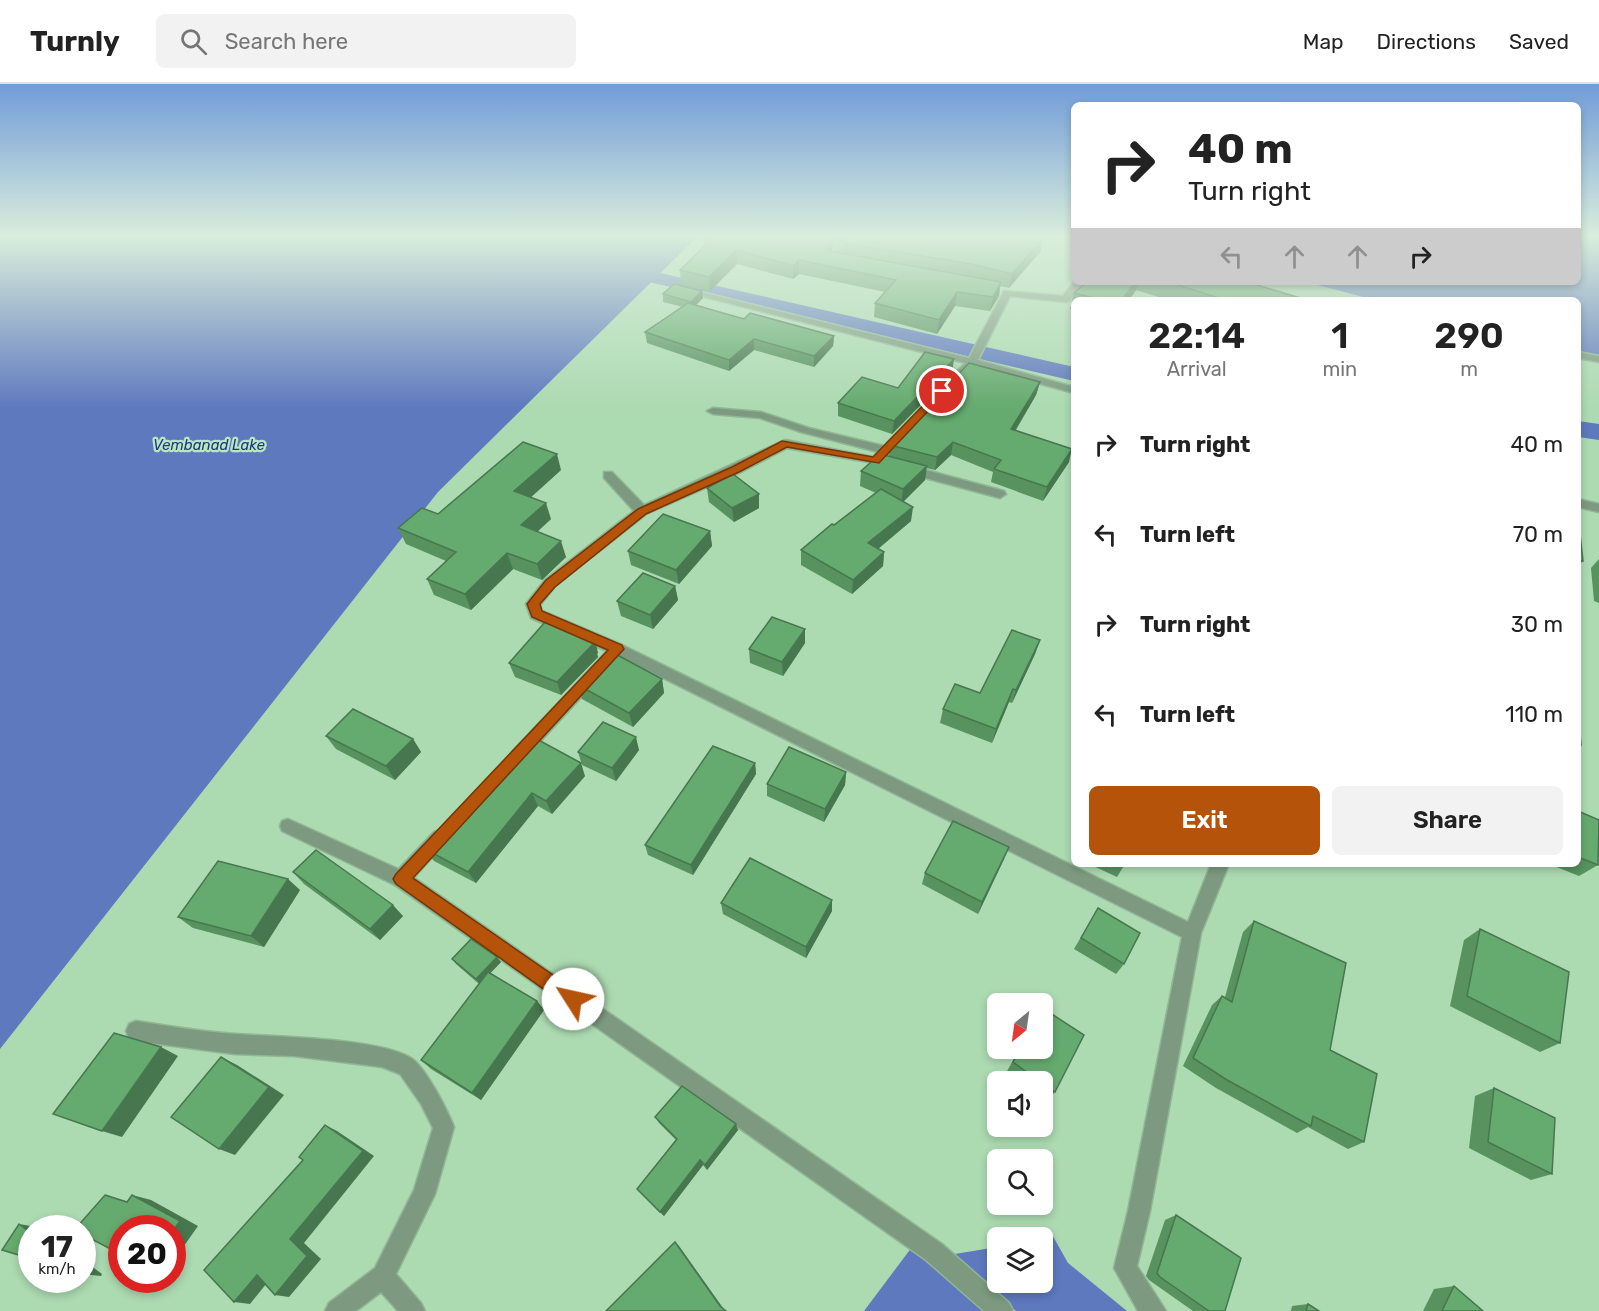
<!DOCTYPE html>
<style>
:root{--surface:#fff;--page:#f2f2f2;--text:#222;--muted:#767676;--line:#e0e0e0;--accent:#b45309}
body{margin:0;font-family:Rubik,sans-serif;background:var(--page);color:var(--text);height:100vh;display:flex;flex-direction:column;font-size:22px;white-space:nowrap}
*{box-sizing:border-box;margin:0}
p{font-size:20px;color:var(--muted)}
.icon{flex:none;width:33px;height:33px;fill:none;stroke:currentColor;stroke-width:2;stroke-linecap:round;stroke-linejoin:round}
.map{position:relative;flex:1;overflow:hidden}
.side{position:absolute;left:1071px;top:213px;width:510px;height:570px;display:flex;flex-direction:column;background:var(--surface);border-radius:9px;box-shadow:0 3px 9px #0003}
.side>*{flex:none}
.guide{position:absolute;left:1071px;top:18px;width:510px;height:183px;border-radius:9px;box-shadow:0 3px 9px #0003;background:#fff;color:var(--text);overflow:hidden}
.needle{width:39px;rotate:209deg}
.buttons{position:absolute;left:987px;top:909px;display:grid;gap:12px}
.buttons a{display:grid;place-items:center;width:66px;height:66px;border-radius:9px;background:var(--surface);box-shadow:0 3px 9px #0003;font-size:30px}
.speed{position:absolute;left:18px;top:1131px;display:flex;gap:12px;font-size:30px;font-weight:700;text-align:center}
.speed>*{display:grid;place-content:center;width:78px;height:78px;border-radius:50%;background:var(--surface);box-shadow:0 3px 9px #0003;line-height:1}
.speed small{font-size:15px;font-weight:400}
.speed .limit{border:9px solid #d22;background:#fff;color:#111}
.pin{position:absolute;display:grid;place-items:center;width:51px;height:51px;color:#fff;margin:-26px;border:3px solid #fff;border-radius:50%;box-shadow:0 2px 6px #0007}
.me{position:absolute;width:66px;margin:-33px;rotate:305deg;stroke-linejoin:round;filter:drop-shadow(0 0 4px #0008)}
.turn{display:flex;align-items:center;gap:21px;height:126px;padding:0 18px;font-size:27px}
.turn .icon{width:78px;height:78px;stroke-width:2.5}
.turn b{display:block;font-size:42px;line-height:51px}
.lanes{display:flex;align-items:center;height:57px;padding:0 18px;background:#0003;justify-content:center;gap:30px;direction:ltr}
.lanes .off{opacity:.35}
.eta{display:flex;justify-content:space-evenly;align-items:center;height:102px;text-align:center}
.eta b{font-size:36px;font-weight:600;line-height:42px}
.cta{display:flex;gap:12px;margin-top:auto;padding:12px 18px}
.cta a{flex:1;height:69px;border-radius:9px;background:var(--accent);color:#fff;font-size:24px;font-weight:600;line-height:69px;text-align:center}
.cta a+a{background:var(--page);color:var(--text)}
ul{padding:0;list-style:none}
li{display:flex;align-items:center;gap:18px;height:90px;padding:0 18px}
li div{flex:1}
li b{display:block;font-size:22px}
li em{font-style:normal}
header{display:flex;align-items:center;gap:36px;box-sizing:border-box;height:84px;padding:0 30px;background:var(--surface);border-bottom:2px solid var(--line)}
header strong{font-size:28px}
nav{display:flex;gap:33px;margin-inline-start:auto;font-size:21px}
.search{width:420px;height:54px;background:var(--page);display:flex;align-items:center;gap:15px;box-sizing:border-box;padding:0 21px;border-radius:9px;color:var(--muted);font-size:22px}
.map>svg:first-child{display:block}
.water{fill:#5f79bf}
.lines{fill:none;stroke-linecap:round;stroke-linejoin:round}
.canal{fill:#5f79bf;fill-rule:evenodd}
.service-casing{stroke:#8fb794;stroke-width:3}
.minor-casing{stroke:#8fb794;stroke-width:3}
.service{fill:#7d9a80;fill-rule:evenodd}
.minor{fill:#7d9a80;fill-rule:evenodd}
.wall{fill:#57925f;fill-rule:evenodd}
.shaded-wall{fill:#47774e}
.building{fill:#65aa6f;stroke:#47774e;stroke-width:1.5}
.route{fill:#b45309;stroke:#753606;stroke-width:1.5}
.labels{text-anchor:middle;stroke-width:4.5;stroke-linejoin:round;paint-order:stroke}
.far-water-label{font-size:15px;font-style:italic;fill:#21378b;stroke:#b9e7be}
</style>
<header>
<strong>Turnly</strong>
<div class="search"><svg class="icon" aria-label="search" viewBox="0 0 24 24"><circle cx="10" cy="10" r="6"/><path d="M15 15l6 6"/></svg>Search here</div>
<nav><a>Map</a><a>Directions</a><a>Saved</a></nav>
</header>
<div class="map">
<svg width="1599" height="1227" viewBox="0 0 1599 1227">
<rect width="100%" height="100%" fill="#acdab1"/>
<g class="water">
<polygon points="0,152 698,152 438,408 0,965"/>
<polygon points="1578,152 1599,152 1599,271 1578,267 1578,216 1375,216 1306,198 1578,198"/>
<polygon points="1050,1147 1068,1179 1127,1227 1016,1227 949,1171 997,1163 998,1198 1042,1198 1042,1154 1033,1153"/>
<polygon points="912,1163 984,1227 864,1227"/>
</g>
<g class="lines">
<g class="canal">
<polygon points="656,188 1074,283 1074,297 649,198 646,194 649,190"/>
<polygon points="1578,337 1599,340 1599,356 1578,353"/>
</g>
<g class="service-casing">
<polygon id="service" points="288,735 407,789 942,1160 1009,1219 1013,1227 984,1227 926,1176 395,801 282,747 280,742 282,737"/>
</g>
<g class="minor-casing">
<g id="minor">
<polygon points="800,152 813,152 844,162 844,169 839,175 844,178 839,181 829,178 827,176 836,165"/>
<polygon points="1074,198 1084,198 1069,217 1066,218 1010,212 978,276 1074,303 1074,309 974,282 880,380 787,364 739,389 646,430 555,502 540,521 542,527 622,561 1188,838 1211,780 1229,780 1201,849 1150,1127 1137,1182 1166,1227 1138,1227 1114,1184 1128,1127 1182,853 619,572 526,673 520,675 514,673 512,668 607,567 531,534 526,520 545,496 634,427 604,394 604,388 612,388 644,421 785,356 873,373 878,368 801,348 760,334 713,330 707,327 713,324 761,328 809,344 884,362 965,279 681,207 681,203 969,274 1004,207 1063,212"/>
<polygon points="1578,268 1599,272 1599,278 1578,274"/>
<polygon points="907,381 1004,407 1006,410 1000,414 903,388 903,382"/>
<polygon points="1578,415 1599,420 1599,428 1578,423"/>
<polygon points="440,746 446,748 448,753 446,758 407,801 401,803 395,801 392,795 395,789 434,748"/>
<path d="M136 937C169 942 202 948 236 950 273 953 389 954 415 977 428 989 447 1025 454 1043L435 1110 396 1190 421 1219 425 1227H398L381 1208 356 1227H325L329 1219 375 1184 414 1106 433 1044 421 1020 400 990 382 983 294 972 234 970 136 957 129 954 126 947 129 940Z"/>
</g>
</g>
<use href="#service" class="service"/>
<use href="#minor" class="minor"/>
</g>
<g class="wall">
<path d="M703 152H1035L1043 154 1040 168 1009 204 1000 202 999 212 990 227 955 222 937 250 874 233 875 219 885 208 799 190 793 195 737 180 710 207 681 200 680 186 705 162ZM833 156 844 160V169L831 167Z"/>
<polygon points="1087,198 1247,198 1307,216 1168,216 1136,206 1129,216 1074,216 1074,226 1070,225 1074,209"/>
<polygon points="702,207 703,214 696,221 744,235 834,252 833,262 814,283 754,266 729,287 647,259 645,248 683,223 663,218 663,210"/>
<polygon points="952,289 892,350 838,332 838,319 898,304"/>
<polygon points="1040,298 1036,311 1016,346 1069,378 1043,417 991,398 993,388 951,371 935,386 926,384 925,396 903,418 911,437 878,465 884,468 883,482 852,510 801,481 801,466 876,409 860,402 861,387 889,372 890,361"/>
<polygon points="561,386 531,413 551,435 537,448 566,473 542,496 513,485 471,526 434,511 427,495 446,477 406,460 398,444"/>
<polygon points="707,404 759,410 759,424 734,438 709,418"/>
<polygon points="1578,441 1583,477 1578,482"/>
<polygon points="710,447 712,462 679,500 631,481 628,467"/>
<polygon points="1599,475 1599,519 1594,517 1591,484"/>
<polygon points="675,502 678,516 653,545 621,532 617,517"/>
<polygon points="1040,556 1035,570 1012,619 1009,618 992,659 940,639 943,625 980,609"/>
<polygon points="805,559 783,592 750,579 749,565"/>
<polygon points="598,569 597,570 598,573 561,611 515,593 509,579"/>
<polygon points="662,595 664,609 633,643 582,615 578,601"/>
<polygon points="326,652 413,655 421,668 395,696 336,665"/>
<polygon points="639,666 616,697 582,681 578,668"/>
<polygon points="755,679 756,690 693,791 648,771 645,761"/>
<polygon points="846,688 845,701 824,738 767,712 767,700"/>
<polygon points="585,692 552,730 538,722 476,799 434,777 425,765 480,705"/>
<polygon points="1578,727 1598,781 1579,792 1549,780 1578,780"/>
<polygon points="1004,775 978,830 922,800 925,789"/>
<polygon points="1089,780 1125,780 1117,793"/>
<polygon points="293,788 403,832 380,856 304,800"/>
<polygon points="300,806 264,863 193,844 178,833"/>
<polygon points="721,819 832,827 806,874 723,830"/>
<polygon points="1098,824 1124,880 1116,890 1074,865"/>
<polygon points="1254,837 1330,966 1364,1058 1348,1065 1308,1043 1297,1049 1216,1004 1183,982 1212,921 1222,912 1225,913 1243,848"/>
<polygon points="1480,845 1560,959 1540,968 1450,922 1464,856"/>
<polygon points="452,875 501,878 490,889 537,917 544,926 481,1016 431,985 421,976 479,900 456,880"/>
<polygon points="1020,964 1042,964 1055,1008 1048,1016 1042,1012 1042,998 1022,998 1007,987"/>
<polygon points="1494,1004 1552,1090 1531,1096 1469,1064 1475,1012"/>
<polygon points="655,1033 738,1046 707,1086 703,1081 664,1132 641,1109 676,1056 659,1039"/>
<polygon points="1176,1131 1225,1227 1193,1227 1149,1196 1146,1192 1165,1136"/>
<polygon points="1454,1202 1483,1227 1423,1227 1434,1205"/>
<polygon points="1308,1220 1319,1227 1291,1227 1292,1222"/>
</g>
<g class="shaded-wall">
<polygon points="833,153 832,166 825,176 825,163"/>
<polygon points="1043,154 1040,168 1009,204 1012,190"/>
<polygon points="736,166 737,180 710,207 709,193"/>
<polygon points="799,176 799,190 793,195 793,182"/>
<polygon points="1001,198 999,212 990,227 993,213"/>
<polygon points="1135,198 1138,198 1136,206 1129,216 1122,216"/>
<polygon points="702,207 703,214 692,225 691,218"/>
<polygon points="957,208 955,222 937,250 939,236"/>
<polygon points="834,252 833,262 814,283 814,272"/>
<polygon points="754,255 754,266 729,287 729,276"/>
<polygon points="954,275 952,289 892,350 894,337"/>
<polygon points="1040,298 1036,311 1008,358 1011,345"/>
<polygon points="953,358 951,371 935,386 937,373"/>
<polygon points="1072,365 1069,378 1043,417 1047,403"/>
<polygon points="557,370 561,386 519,424 514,407"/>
<polygon points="927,382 925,396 901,420 903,405"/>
<polygon points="759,410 759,424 734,438 732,424"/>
<polygon points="546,419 551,435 526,458 521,441"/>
<polygon points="913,423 911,437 867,474 868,459"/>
<polygon points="710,447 712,462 679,500 676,486"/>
<polygon points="561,457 566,473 542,496 537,480"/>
<polygon points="884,468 883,482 852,510 853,496"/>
<polygon points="507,469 513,485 471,526 465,510"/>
<polygon points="675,502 678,516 653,545 650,531"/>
<polygon points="805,545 805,559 783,592 782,578"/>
<polygon points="595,555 598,569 597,570 598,573 561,611 557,598"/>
<polygon points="1040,556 1035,570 1012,619 1016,606"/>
<polygon points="662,595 664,609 633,643 629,629"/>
<polygon points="1013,605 1009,618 992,659 996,645"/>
<polygon points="636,653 639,666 616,697 612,684"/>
<polygon points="413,655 421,668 395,696 386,682"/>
<polygon points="581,679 585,692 552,730 546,717"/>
<polygon points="755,679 756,690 693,791 691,781"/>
<polygon points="846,688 845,701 824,738 825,725"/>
<polygon points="532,709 538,722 476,799 468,788"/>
<polygon points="1009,763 1004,775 978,830 982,818"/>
<polygon points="288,795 300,806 264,863 251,852"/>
<polygon points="832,816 832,827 806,874 806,863"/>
<polygon points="393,821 403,832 380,856 370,845"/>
<polygon points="497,873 501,878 480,900 476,895"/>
<polygon points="537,917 544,926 481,1016 472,1009"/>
<polygon points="161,963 178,972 122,1053 102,1047"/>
<polygon points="221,973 237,981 284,1011 235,1071 219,1065"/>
<polygon points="736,1040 738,1046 707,1086 705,1081"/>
<polygon points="325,1041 337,1047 374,1072 304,1159 321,1175 289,1213 275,1211 290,1155"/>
<polygon points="700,1076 703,1081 664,1132 660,1128"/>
<polygon points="132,1111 151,1116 198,1142 172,1179 172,1148"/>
<polygon points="19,1140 42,1144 32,1144 32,1150"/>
<polygon points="675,1158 679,1162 723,1224 720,1222"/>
<polygon points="82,1175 102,1190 101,1192 82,1190"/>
<polygon points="257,1191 271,1194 250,1220 234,1218"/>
</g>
<g class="building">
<polygon points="715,152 831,152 833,153 825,163 829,167 1001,198 993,213 957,208 939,236 875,219 896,196 799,176 793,182 736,166 709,193 680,186"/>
<polygon points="846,152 1035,152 1043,154 1012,190 971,180 844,159 847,156"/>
<polygon points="1087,198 1135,198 1122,216 1102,216 1074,209"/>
<polygon points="1169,198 1247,198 1307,216 1225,216"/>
<polygon points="674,200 702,207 691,218 663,210"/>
<polygon points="688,219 744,235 750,229 834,252 814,272 754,255 729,276 645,248"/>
<polygon points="925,268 954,275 894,337 838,319 862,293 898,304"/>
<polygon points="969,279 1040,298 1011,345 1072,365 1047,403 994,385 1001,376 953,358 937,373 890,361"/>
<polygon points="523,358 557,370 514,407 546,419 521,441 561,457 537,480 507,469 465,510 427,495 456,468 398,444 422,424 438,430"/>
<polygon points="880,370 927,382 903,405 861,387"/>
<polygon points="733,390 759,410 732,424 707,404"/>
<polygon points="881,405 913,423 868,459 884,468 853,496 801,466 832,440 834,441"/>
<polygon points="663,430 710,447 676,486 628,467"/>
<polygon points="1578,441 1579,441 1583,477 1578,476"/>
<polygon points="643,489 675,502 650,531 617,517"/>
<polygon points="772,533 805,545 782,578 749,565"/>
<polygon points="546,537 595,555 592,558 594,559 557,598 509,579"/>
<polygon points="1012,546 1040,556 1016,606 1013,605 996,645 943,625 955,600 980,609"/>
<polygon points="610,567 662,595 629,629 578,601"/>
<polygon points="353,625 413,655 386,682 326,652"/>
<polygon points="1578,628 1581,661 1578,660"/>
<polygon points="603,638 636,653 612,684 578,668"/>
<polygon points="533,653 581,679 546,717 532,709 468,788 425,765 480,705"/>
<polygon points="713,662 755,679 691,781 645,761"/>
<polygon points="789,663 846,688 825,725 767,700"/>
<polygon points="1578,727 1599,736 1598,781 1578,773"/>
<polygon points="953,737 1009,763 982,818 925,789"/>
<polygon points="316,766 393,821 370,845 293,788"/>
<polygon points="750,774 832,816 806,863 721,819"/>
<polygon points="218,777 288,795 251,852 178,833"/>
<polygon points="1098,824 1140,849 1124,880 1081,854"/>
<polygon points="1254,837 1346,879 1330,966 1377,990 1364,1058 1313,1032 1311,1042 1227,996 1193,974 1222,912 1232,918"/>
<polygon points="1480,845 1569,888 1560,959 1467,912"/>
<polygon points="471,855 497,873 476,895 452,875"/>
<polygon points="488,888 537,917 472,1009 421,976"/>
<polygon points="1044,925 1084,951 1055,1008 1042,999 1042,998 1040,998 1013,978 1021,964 1042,964 1042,927"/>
<polygon points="114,949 161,963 102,1047 53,1030"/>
<polygon points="221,973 269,1003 219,1065 171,1033"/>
<polygon points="682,1002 736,1040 705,1081 700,1076 660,1128 637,1105 677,1055 655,1033"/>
<polygon points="1494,1004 1555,1034 1552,1090 1488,1058"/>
<polygon points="325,1041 363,1067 290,1155 307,1172 275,1211 257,1191 234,1218 204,1186 303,1076 299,1073"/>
<polygon points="105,1111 127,1118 132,1111 180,1137 172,1148 172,1144 122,1144 122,1171 82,1150 82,1144 76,1144"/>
<polygon points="1176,1131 1241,1174 1225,1227 1209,1227 1160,1193 1157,1189"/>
<polygon points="19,1140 32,1150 32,1175 2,1166"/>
<polygon points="675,1158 720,1222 726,1227 606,1227"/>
<polygon points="1454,1202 1483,1227 1442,1227"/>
<polygon points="1308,1220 1319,1227 1306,1227"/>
</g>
<linearGradient id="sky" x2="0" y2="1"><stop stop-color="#719cd8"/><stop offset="0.47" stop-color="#daeedc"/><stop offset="1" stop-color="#daeedc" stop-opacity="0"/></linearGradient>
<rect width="1599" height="324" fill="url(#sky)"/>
<polygon class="route" points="939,305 947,307 879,379 787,363 739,388 646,430 555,503 540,520 542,527 622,561 624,565 413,794 579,909 581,915 579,921 573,923 566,921 396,800 393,795 396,790 608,566 532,533 527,520 546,496 638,425 732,383 782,357 873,373"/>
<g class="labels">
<g class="far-water-label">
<text x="209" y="366">Vembanad Lake</text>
</g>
</g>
</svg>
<div class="buttons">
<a><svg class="needle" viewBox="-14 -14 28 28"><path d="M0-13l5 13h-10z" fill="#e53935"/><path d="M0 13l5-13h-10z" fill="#767676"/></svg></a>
<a><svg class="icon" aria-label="sound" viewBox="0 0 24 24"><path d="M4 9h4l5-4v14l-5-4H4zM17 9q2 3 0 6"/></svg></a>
<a><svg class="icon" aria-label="search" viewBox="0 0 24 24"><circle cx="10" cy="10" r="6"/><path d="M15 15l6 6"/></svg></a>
<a><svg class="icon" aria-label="layers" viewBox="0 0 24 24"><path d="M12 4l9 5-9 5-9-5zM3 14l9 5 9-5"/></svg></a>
</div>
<div class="speed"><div>17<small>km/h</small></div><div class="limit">20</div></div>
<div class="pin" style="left:942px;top:307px;background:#d93025"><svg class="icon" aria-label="arrive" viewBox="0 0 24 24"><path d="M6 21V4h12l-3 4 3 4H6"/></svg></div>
<svg class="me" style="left:573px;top:915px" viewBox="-20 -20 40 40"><circle r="19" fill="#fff"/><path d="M0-13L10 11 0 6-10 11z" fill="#b45309"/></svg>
<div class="guide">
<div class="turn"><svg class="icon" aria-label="right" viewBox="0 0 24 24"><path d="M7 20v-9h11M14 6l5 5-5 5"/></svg><div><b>40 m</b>Turn right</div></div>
<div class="lanes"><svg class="icon off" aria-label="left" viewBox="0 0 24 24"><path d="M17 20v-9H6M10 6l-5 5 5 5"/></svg><svg class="icon off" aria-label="ahead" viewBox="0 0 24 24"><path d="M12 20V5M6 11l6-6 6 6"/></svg><svg class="icon off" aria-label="ahead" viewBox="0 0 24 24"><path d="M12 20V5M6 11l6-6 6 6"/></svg><svg class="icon" aria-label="right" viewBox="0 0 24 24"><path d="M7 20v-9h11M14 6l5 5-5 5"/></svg></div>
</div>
<section class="side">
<div class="eta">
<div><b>22:14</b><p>Arrival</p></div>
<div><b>1</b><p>min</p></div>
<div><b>290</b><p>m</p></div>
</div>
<ul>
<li><svg class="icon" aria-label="right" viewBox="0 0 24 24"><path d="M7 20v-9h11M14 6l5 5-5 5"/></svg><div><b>Turn right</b></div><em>40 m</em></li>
<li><svg class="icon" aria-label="left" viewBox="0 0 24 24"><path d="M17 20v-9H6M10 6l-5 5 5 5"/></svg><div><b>Turn left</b></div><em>70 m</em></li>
<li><svg class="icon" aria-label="right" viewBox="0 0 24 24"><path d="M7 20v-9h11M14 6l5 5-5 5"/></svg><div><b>Turn right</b></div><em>30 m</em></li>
<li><svg class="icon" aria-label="left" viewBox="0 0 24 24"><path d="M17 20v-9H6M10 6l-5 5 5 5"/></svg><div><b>Turn left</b></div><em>110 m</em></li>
</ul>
<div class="cta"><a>Exit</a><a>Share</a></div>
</section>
</div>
